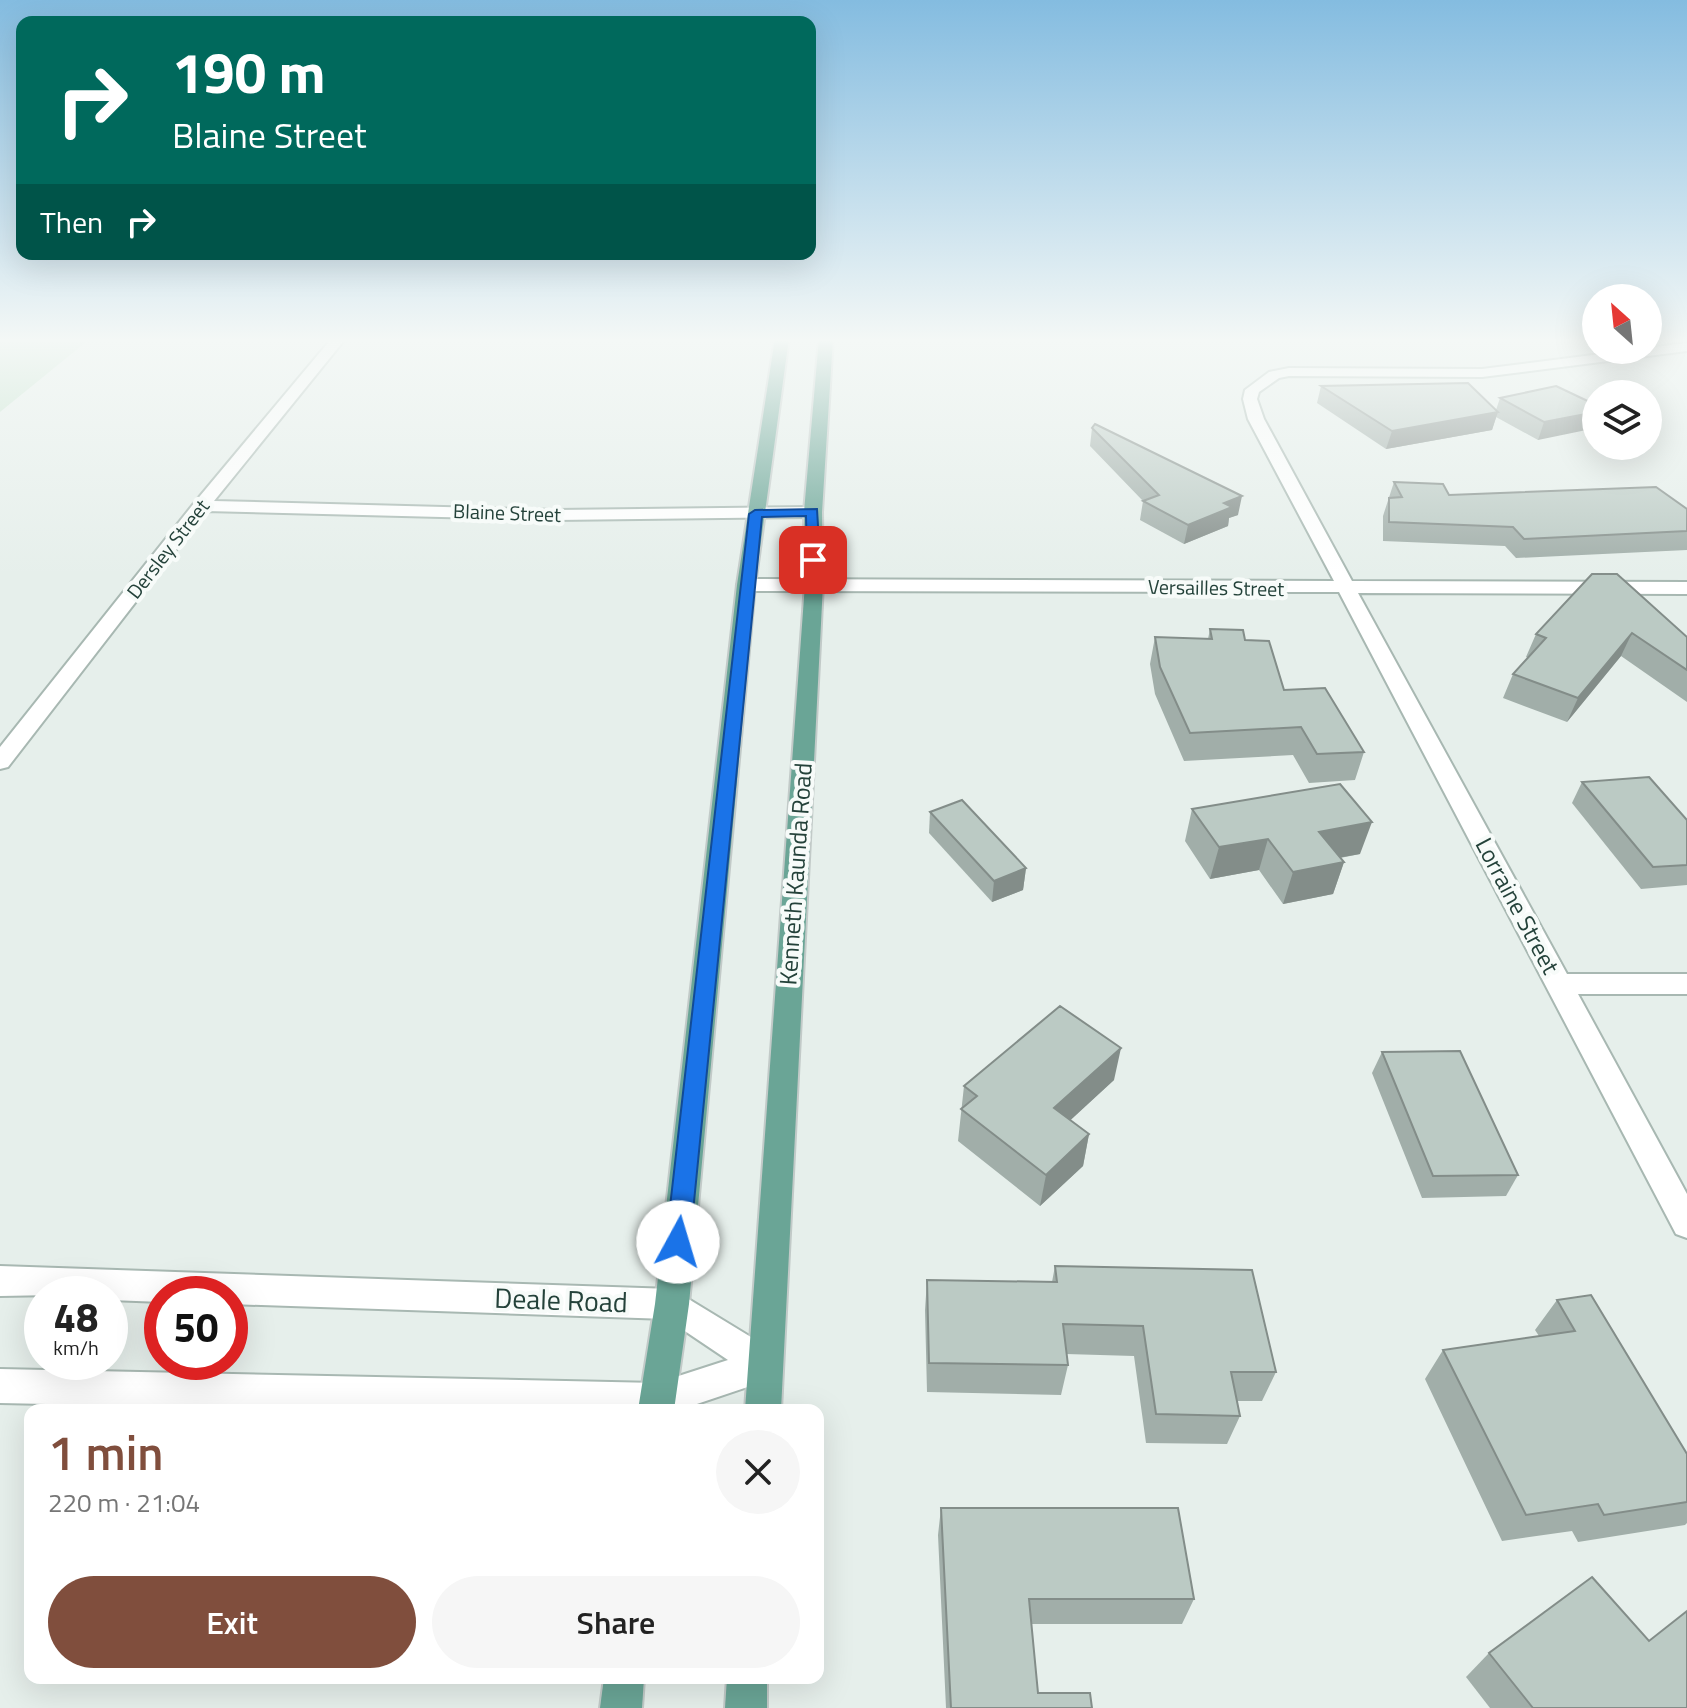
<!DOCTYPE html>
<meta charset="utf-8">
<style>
:root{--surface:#fff;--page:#f6f6f6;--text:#222;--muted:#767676;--accent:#804e3d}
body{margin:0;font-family:"Titillium Web",sans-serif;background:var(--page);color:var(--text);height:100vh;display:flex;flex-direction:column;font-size:30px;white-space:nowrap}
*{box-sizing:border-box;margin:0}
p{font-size:26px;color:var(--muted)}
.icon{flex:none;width:44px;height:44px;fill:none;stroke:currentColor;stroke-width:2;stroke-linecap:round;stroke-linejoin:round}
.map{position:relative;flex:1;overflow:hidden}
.side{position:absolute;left:24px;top:1404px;width:800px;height:280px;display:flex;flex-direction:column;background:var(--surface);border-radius:16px;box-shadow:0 8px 32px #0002}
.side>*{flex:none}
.guide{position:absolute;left:16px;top:16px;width:800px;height:244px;border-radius:16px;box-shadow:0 8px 32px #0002;background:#00695c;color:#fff;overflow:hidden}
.needle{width:52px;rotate:333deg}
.buttons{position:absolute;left:1582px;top:284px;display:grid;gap:16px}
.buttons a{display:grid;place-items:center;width:80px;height:80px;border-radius:50%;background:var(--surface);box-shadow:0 8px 32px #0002;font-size:40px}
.speed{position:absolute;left:24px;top:1276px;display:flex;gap:16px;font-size:40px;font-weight:700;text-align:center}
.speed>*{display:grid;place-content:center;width:104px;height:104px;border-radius:50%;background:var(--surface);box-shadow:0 8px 32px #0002;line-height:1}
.speed small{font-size:20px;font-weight:400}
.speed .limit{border:12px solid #d22;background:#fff;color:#111}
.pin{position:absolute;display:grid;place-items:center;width:68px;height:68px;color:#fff;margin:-34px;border-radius:16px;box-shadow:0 4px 12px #0006}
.me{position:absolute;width:88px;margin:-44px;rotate:6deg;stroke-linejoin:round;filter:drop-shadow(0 0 6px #0008)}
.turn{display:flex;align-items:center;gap:28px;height:168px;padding:0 24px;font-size:36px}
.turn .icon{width:104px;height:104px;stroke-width:2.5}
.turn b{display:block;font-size:56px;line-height:68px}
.then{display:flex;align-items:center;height:76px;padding:0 24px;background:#0003;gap:16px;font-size:30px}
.round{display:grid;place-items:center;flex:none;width:84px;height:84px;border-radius:42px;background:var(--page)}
.headline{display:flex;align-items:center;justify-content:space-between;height:136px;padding:0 24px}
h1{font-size:48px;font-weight:600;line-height:60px;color:var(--accent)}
.cta{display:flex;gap:16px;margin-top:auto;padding:16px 24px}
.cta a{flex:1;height:92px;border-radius:48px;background:var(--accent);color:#fff;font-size:32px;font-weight:600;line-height:92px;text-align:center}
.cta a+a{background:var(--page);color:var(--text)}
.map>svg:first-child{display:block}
.green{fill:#bfe0c8}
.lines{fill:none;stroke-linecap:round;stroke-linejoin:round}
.minor-casing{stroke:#a8b8b2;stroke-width:4}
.major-casing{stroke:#c2cac8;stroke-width:4}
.minor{fill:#fff;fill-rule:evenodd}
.major{fill:#6aa596;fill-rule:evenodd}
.wall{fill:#a1aea9}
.shaded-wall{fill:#838d89}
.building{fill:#bbcac4;stroke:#838d89;stroke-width:2}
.route{fill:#1a73e8;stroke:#114b97;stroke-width:2}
.labels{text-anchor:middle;stroke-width:8;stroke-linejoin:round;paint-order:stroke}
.far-street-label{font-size:20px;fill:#24423a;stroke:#f7fbf9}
.street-label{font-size:24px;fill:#24423a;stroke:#f7fbf9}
.near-street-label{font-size:28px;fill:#24423a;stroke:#f7fbf9}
</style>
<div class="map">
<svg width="1687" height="1708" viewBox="0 0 1687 1708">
<rect width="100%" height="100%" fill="#e6efeb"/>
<polygon class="green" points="0,338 91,338 0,412"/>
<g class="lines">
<g class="minor-casing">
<g id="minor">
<polygon points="332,338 346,338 214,501 556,510 813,507 822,512 813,517 556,520 206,511 8,767 0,769 0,747 195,502"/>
<polygon points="1687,343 1687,351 1482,377 1289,376 1279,378 1259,392 1257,399 1264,419 1352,581 1687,582 1687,594 1358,593 1567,974 1687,974 1687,994 1578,994 1687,1194 1687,1238 1676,1234 1339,592 746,591 737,585 746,579 1334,581 1248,419 1243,399 1245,390 1269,372 1289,368 1482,369"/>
<polygon points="0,1266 672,1289 777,1353 782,1365 777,1377 679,1410 324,1410 0,1403 0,1369 657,1383 728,1360 667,1319 230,1304 230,1294 162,1294 162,1302 110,1300 110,1294 0,1296"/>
</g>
</g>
<g class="major-casing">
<g id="major">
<polygon points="775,338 789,338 755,585 689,1304 674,1410 638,1410 655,1304 737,585"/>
<polygon points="819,338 833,338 822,512 823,584 781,1410 745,1410 805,584 804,512"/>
<polygon points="604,1678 644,1678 642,1708 600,1708"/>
<polygon points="727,1678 767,1678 767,1708 725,1708"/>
</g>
</g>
<use href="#minor" class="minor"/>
<use href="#major" class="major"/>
</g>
<g class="wall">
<polygon points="1321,386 1496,410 1500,398 1596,405 1538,440 1496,417 1492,430 1386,449 1317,403"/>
<polygon points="1092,428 1238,515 1229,518 1228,526 1184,544 1140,520 1143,501 1090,446"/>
<polygon points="1394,482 1449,495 1687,509 1687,550 1516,558 1505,546 1383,541 1383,516"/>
<polygon points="1592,574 1687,637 1687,702 1621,656 1567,722 1503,698 1513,674 1528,658 1526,657 1536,634"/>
<polygon points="1210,629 1245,640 1284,690 1364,752 1355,780 1309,783 1293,755 1184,761 1155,694 1150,664 1155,637 1208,639"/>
<polygon points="1582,782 1687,820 1687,885 1641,889 1572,803"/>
<polygon points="1192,809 1360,854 1340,858 1344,862 1333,894 1283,904 1259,870 1210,879 1185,841"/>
<polygon points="930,812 1026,868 1023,890 992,902 929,833"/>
<polygon points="1382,1052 1518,1175 1506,1196 1422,1198 1372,1073"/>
<polygon points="1114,1080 1070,1120 1089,1134 1083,1166 1040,1206 958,1141 964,1086"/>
<polygon points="1055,1266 1276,1372 1262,1401 1237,1401 1240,1416 1227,1444 1146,1443 1134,1356 1066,1354 1068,1365 1061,1395 927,1392 925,1310 927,1280 1052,1282"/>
<polygon points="1557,1300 1687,1454 1687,1523 1685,1525 1578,1542 1572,1531 1502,1541 1425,1379 1443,1350 1539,1336 1535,1330"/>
<polygon points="941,1508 1194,1599 1182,1624 1031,1624 1038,1693 1092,1708 946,1708 938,1535"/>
<polygon points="1649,1641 1687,1708 1490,1708 1466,1677 1489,1653"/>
</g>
<g class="shaded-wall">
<polygon points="1498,412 1492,430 1386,449 1392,431"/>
<polygon points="1596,412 1596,428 1538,440 1544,422"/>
<polygon points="1242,496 1238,515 1229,518 1228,526 1184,544 1188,525 1224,503"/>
<polygon points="1632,633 1621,656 1567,722 1578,698"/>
<polygon points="1372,822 1360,854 1309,863 1319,832"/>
<polygon points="1268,839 1259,870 1210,879 1219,847"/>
<polygon points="1344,862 1333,894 1283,904 1293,872"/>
<polygon points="1026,868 1023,890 992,902 994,881"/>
<polygon points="1121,1048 1114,1080 1049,1140 1054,1108"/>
<polygon points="1089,1134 1083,1166 1040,1206 1046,1175"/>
</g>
<g class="building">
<polygon points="1468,383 1498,412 1392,431 1321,386"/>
<polygon points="1556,386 1596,405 1596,412 1544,422 1500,398"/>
<polygon points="1095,424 1242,496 1224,503 1232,507 1188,525 1143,501 1159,495 1092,428"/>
<polygon points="1394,482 1443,484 1449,495 1656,487 1687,509 1687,531 1524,539 1513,527 1389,522 1389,498 1402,497"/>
<polygon points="1592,574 1617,574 1687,637 1687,670 1632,633 1578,698 1513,674 1546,638 1536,634"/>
<polygon points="1210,629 1243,630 1245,640 1269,641 1284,690 1325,688 1364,752 1317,754 1301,727 1190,733 1160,667 1155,637 1212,639"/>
<polygon points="1649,777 1687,820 1687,865 1653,867 1582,782"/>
<polygon points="1340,784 1372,822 1319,832 1344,862 1293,872 1268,839 1219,847 1192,809"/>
<polygon points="962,800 1026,868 994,881 930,812"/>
<polygon points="1060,1006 1121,1048 1054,1108 1089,1134 1046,1175 961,1109 977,1096 964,1086"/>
<polygon points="1460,1051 1518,1175 1433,1176 1382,1052"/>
<polygon points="1055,1266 1252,1270 1276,1372 1231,1372 1240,1416 1156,1414 1143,1326 1063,1324 1068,1365 929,1363 927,1280 1057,1282"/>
<polygon points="1591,1295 1687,1454 1687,1502 1604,1515 1598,1504 1526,1515 1443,1350 1575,1331 1557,1300"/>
<polygon points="941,1508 1178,1508 1194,1599 1029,1599 1038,1693 1090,1693 1092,1708 951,1708"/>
<polygon points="1592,1577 1649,1641 1687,1611 1687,1708 1533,1708 1489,1653"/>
</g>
<linearGradient id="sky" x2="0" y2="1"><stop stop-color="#84bce0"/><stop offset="0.59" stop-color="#f4f8f6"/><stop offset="1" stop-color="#f4f8f6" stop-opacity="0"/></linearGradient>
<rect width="1687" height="577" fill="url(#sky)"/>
<polygon class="route" points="817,509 820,560 813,564 807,560 806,516 762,517 690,1242 687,1249 678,1252 669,1249 666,1242 749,514 755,510"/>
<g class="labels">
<g class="far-street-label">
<text transform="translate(507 513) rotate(2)" y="7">Blaine Street</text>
<text transform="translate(168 549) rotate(-52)" y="7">Dersley Street</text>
<text transform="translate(1216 588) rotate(1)" y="7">Versailles Street</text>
</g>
<g class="street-label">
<text transform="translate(796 874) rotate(-86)" y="8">Kenneth Kaunda Road</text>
<text transform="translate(1517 906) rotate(62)" y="8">Lorraine Street</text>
</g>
<g class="near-street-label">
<text transform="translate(561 1300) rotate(2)" y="10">Deale Road</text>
</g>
</g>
</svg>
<div class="buttons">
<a><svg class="needle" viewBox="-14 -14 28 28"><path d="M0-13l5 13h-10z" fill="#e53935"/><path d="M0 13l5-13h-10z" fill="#767676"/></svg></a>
<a><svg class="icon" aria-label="layers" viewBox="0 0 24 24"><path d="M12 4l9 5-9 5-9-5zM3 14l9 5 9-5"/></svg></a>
</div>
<div class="speed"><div>48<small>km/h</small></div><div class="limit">50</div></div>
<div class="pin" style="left:813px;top:560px;background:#d93025"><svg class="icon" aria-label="arrive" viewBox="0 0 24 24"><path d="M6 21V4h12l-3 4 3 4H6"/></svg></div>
<svg class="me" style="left:678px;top:1242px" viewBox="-20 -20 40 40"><circle r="19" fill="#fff"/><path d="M0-13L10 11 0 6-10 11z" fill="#1a73e8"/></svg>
<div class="guide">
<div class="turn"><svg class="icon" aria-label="right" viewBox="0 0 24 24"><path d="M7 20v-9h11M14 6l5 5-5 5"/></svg><div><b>190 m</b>Blaine Street</div></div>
<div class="then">Then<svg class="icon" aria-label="right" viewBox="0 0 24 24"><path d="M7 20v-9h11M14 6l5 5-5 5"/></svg></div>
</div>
<section class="side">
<div class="headline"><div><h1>1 min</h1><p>220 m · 21:04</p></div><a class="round"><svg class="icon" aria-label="close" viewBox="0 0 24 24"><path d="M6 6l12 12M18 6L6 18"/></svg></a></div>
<div class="cta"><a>Exit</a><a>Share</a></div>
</section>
</div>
